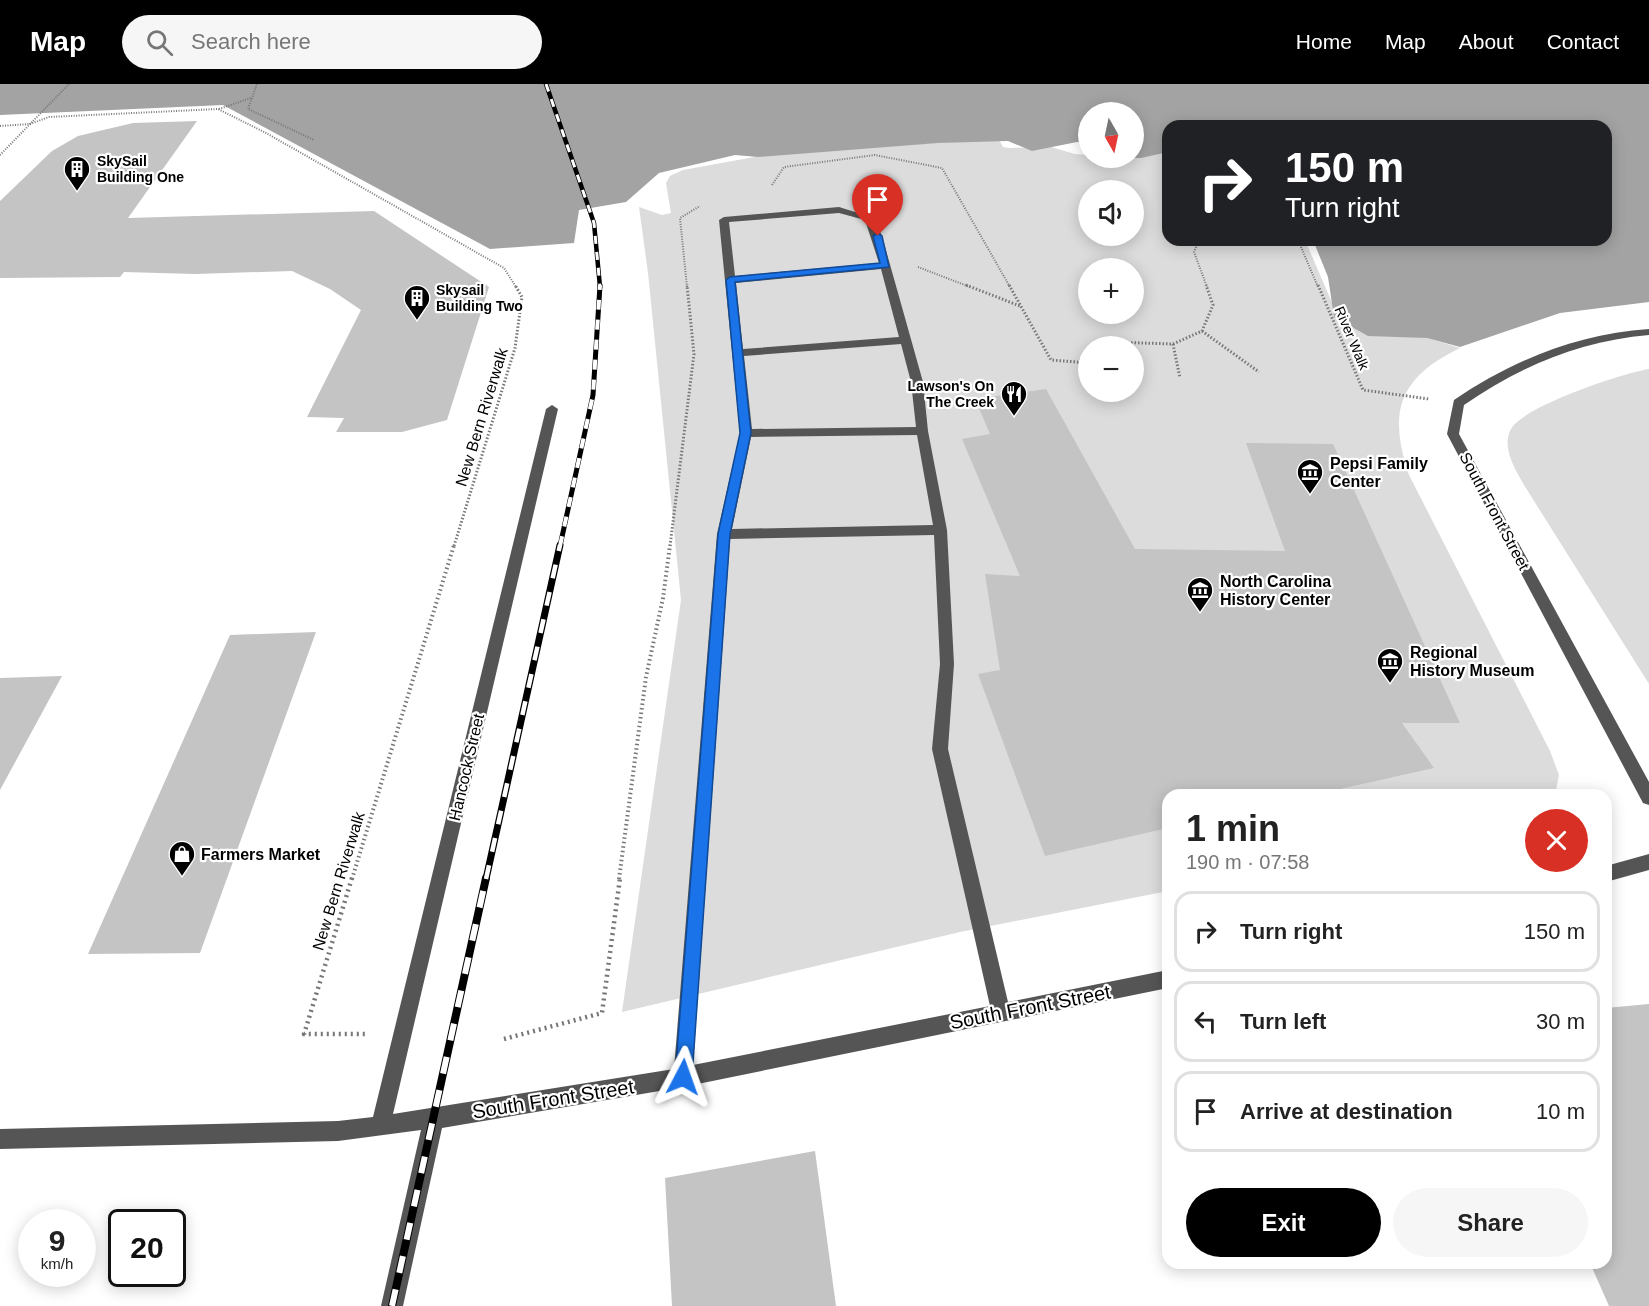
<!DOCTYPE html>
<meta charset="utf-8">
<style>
:root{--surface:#fff;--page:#f6f6f6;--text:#222;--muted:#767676;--line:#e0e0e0;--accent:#000}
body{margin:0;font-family:Arial,sans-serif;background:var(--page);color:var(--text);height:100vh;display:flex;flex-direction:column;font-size:22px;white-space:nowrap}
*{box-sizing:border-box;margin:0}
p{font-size:20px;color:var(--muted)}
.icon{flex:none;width:33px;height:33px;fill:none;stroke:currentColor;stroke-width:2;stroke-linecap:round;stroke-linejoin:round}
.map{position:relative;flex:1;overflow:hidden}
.sheet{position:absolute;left:1162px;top:705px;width:450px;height:480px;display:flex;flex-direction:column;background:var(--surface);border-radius:18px;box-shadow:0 3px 15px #0003}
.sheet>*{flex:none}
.guide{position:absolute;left:1162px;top:36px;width:450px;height:126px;border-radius:18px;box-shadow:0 3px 15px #0003;background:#202124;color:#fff;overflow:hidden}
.needle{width:39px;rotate:171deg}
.buttons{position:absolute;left:1078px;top:18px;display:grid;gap:12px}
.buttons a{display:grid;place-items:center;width:66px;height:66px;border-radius:50%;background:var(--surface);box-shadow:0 3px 15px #0003;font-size:30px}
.speed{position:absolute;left:18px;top:1125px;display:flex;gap:12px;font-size:30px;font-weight:700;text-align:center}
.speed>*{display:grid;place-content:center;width:78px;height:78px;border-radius:50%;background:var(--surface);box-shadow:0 3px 15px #0003;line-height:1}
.speed small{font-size:15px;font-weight:400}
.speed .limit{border:3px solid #111;border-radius:9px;background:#fff;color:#111}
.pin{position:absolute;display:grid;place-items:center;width:51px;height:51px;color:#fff;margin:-62px -26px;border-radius:50% 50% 50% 0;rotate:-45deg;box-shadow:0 0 6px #0007}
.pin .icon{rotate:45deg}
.me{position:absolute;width:66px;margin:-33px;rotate:4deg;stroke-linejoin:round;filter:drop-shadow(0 0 4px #0008)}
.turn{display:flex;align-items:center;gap:21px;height:126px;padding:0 24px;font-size:27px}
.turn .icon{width:78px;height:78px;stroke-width:2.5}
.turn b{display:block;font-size:42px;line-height:51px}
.round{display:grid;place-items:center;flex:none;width:63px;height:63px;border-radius:32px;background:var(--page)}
.summary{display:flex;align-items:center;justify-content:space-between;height:102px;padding:0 24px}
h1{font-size:36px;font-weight:600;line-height:45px}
.primary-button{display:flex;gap:12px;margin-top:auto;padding:12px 24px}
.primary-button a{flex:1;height:69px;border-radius:36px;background:var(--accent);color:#fff;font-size:24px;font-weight:600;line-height:69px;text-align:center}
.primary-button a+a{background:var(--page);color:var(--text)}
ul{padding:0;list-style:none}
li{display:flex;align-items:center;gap:18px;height:81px;margin:0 12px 9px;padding:0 12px;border:3px solid var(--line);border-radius:18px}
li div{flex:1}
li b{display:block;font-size:22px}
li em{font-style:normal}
header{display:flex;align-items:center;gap:36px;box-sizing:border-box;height:84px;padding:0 30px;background:var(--accent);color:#fff}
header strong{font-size:28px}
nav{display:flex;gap:33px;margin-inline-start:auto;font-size:21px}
.search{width:420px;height:54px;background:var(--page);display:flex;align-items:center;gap:15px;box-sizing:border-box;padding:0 21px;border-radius:33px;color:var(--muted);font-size:22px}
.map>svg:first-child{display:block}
.green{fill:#dcdcdc;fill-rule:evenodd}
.water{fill:#a3a3a3}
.building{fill:#c4c4c4}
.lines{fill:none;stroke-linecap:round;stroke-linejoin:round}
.path-far3{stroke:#777;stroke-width:2;stroke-dasharray:1 1.5;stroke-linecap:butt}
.path-far2{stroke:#777;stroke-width:3;stroke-dasharray:1.5 2;stroke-linecap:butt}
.path-far1{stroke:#777;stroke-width:4;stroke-dasharray:1.5 3;stroke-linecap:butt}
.path{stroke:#777;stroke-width:4.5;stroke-dasharray:2 4;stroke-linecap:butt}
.minor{fill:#555;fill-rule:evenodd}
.rail-far3-casing{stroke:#000;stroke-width:4.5}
.rail-far2-casing{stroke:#000;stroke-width:5}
.rail-far1-casing{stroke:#000;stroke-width:7}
.rail-casing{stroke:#000;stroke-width:8}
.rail-far3{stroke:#fff;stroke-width:3;stroke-dasharray:8;stroke-linecap:butt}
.rail-far2{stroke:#fff;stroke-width:4;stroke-dasharray:10;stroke-linecap:butt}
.rail-far1{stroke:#fff;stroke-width:4.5;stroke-dasharray:14;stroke-linecap:butt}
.rail{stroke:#fff;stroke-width:6;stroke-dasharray:17;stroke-linecap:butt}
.route{fill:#1a73e8;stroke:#114b97;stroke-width:1.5}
.labels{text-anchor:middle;stroke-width:4.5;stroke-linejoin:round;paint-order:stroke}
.far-poi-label{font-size:14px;font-weight:bold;fill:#000;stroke:#fff;text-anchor:start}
.far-street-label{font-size:14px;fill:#000;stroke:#fff}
.street-label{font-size:16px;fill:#000;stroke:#fff}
.poi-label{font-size:16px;font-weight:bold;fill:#000;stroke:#fff;text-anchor:start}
.near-street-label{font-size:20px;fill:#000;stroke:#fff}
</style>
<header>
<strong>Map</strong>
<div class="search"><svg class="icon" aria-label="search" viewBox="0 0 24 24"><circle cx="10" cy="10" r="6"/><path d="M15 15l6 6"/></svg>Search here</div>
<nav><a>Home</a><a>Map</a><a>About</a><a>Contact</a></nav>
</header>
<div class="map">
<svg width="1649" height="1222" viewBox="0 0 1649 1222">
<rect width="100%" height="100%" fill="#fff"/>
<g class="green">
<path d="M1168 43V156H1305L1340 237 1377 250 1424 253 1460 264C1398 294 1388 328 1409 391L1550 667 1559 691 1555 711H1168V807L960 848 622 928 681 516 648 189 639 123 662 131 671 129 666 99 670 92 683 86 760 72 998 54 1003 63 1009 64 1051 63 1075 70 1089 71V74H1134ZM1089 106H1134V152H1089ZM1089 184H1134V230H1089ZM1089 262H1134V308H1089Z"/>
<path d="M1649 285V600L1524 401C1515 385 1501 363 1511 345 1524 322 1623 289 1649 285Z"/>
</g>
<polygon class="water" points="0,0 1649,0 1649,218 1560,229 1460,263 1427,254 1368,252 1334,233 1328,193 1313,156 1606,156 1606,42 1168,42 1168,68 1141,74 1128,74 1134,74 1134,28 1089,28 1089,59 1077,58 1032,67 1008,57 938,59 758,73 735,71 659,89 626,118 579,126 574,159 490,165 223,21 0,31"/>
<g class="building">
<polygon points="197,37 128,134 374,127 489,203 447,336 402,348 336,348 344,334 307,333 361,226 330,205 292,187 195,190 124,188 120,193 0,194 0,117 52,67 78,52 133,39"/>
<polygon points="1046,305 1135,465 1285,467 1246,359 1333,360 1460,639 1402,639 1434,684 1313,711 1168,711 1168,744 1045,772 978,590 1000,586 985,490 1020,492 962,355 990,350 975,315"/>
<polygon points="316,548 200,869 88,870 230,551"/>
<polygon points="62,592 0,706 0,594"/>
<polygon points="1649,920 1649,1222 1609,1222 1590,1179 1606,1179 1606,924"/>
<polygon points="815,1067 836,1222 672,1222 665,1094"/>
</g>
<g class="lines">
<g class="path-far3">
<polyline points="257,0 248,25 314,56"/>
<polyline points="219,25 251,14"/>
<polyline points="0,42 30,40 49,33 218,25 266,49 504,184 516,203"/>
<polyline points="0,71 69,0"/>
<polyline points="772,101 784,83 875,71 942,84 1010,203"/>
<polyline points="1199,156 1194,168 1207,203"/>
<polyline points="1298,156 1318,203"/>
<polyline points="918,183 970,203"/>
<polyline points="687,203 680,134 700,122"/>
</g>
<g class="path-far2">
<polyline points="966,201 1020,222"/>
<polyline points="1009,201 1051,276 1078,278 1089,272"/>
<polyline points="1318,201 1363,306 1429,315"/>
<polyline points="1202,247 1259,288"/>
<polyline points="1173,260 1180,294"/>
<polyline points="1104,262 1112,258 1173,260 1202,247 1213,221 1206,201"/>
<polyline points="454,462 515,264 522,213 515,201"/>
<polyline points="670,462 694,270 687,201"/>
</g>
<g class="path-far1">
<polyline points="352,795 454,461"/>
<polyline points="619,795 646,593 663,514 670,461"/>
</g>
<g class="path">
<polyline points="352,794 304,950 366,950"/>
<polyline points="504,955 602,929 620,794"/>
</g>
<g class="minor">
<path d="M839 123 874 134 882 152 923 298 928 347 947 446 954 580 948 665 1008 918 1168 886V904L683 1003 442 1044 403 1222H381L421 1046 338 1057 0 1065V1045L338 1037 373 1033 546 325 552 321 558 325 393 1030 674 985 717 450 740 349 719 136 724 133ZM839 129 865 136 879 179 735 192 729 138ZM881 185 899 253 743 265 736 199ZM901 260 911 298 916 343 752 345 744 272ZM917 351 933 441 732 445 751 353ZM934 451 940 580 932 665 990 922 693 981 730 455Z"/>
<path d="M1649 245V251C1580 257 1520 282 1464 321L1459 350 1649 698V721L1643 719 1447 350 1454 316C1513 276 1577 250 1649 245Z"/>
<polygon points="1649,770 1649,786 1606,798 1606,782"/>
</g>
<g class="rail-far3-casing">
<polyline id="rail-far3" points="546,0 594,139 600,203"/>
</g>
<g class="rail-far2-casing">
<polyline id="rail-far2" points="560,462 593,311 600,201"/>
</g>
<g class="rail-far1-casing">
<polyline id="rail-far1" points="486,795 560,461"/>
</g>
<g class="rail-casing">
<polyline id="rail" points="392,1222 486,794"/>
</g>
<use href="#rail-far3" class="rail-far3"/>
<use href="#rail-far2" class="rail-far2"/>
<use href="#rail-far1" class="rail-far1"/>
<use href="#rail" class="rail"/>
</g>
<polygon class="route" points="878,149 882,152 889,183 735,198 751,349 730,450 692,993 690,999 683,1002 677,999 675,993 718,450 740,349 726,196 730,193 880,179 873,152"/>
<defs>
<g id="building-pin" transform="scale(1.35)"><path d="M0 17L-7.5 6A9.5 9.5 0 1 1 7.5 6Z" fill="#000" stroke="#fff"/><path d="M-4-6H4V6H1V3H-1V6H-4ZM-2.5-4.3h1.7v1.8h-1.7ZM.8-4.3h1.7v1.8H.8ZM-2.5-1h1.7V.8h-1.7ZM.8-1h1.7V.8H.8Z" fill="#fff"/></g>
<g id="restaurant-pin" transform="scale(1.35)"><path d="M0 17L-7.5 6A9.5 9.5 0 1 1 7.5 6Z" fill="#000" stroke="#fff"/><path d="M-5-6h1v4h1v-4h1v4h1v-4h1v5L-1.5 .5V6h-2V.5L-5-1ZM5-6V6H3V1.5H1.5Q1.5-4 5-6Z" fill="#fff"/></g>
<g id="museum-pin" transform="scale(1.35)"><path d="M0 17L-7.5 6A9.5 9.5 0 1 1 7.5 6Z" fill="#000" stroke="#fff"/><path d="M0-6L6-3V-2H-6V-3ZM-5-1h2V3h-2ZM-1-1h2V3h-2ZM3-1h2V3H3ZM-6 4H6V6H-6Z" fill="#fff"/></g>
<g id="shop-pin" transform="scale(1.35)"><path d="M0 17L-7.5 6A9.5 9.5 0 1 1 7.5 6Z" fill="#000" stroke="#fff"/><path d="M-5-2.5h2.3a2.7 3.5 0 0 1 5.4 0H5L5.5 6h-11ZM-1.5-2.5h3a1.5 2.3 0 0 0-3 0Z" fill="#fff"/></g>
</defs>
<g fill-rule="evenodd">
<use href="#building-pin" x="77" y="85"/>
<use href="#building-pin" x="417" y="214"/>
<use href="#restaurant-pin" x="1014" y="310"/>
<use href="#museum-pin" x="1310" y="388"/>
<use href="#museum-pin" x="1200" y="506"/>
<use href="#museum-pin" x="1390" y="577"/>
<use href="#shop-pin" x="182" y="770"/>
</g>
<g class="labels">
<g class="far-poi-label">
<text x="97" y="82">SkySail<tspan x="97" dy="16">Building One</tspan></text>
<text x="436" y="211">Skysail<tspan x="436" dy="16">Building Two</tspan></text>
<text x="994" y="307" text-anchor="end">Lawson's On<tspan x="994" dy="16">The Creek</tspan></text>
</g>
<g class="far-street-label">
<text transform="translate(1352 254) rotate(67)" y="5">River Walk</text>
</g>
<g class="street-label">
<text transform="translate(481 333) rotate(-73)" y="6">New Bern Riverwalk</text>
<text transform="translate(1495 427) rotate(62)" y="6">South Front Street</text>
<text transform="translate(466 683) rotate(-77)" y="6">Hancock Street</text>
<text transform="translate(338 797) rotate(-73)" y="6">New Bern Riverwalk</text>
</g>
<g class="poi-label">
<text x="1330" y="385">Pepsi Family<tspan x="1330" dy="18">Center</tspan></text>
<text x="1220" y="503">North Carolina<tspan x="1220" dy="18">History Center</tspan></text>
<text x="1410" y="574">Regional<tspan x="1410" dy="18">History Museum</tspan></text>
<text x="201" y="776">Farmers Market</text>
</g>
<g class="near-street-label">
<text transform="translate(1030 923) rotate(-11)" y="7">South Front Street</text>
<text transform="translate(553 1015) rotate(-9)" y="7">South Front Street</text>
</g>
</g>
</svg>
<div class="buttons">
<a><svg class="needle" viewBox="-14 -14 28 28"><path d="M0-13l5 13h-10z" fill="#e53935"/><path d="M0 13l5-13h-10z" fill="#767676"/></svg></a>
<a><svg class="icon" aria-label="sound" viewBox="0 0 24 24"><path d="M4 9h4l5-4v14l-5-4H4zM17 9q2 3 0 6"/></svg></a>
<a>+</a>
<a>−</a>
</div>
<div class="speed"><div>9<small>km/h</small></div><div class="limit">20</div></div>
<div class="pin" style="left:878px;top:152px;background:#d93025"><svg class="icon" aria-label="arrive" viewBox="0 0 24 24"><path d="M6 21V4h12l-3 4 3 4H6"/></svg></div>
<svg class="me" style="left:683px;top:993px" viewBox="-20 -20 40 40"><path d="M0-17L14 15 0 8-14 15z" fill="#1a73e8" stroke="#fff" stroke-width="4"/></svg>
<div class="guide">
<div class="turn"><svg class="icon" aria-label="right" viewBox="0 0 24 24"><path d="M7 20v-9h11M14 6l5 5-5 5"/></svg><div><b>150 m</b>Turn right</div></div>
</div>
<section class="sheet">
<div class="summary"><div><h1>1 min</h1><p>190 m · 07:58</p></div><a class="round" style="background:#d93025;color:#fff"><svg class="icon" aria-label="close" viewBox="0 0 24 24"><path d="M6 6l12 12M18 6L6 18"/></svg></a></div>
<ul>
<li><svg class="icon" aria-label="right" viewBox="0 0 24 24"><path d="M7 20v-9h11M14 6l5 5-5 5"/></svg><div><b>Turn right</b></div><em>150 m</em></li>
<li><svg class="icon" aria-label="left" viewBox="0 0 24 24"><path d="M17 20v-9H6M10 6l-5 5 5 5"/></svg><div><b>Turn left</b></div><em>30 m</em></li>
<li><svg class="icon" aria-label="arrive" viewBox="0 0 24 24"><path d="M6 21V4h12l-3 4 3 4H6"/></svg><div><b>Arrive at destination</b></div><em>10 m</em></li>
</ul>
<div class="primary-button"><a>Exit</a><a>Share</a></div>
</section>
</div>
